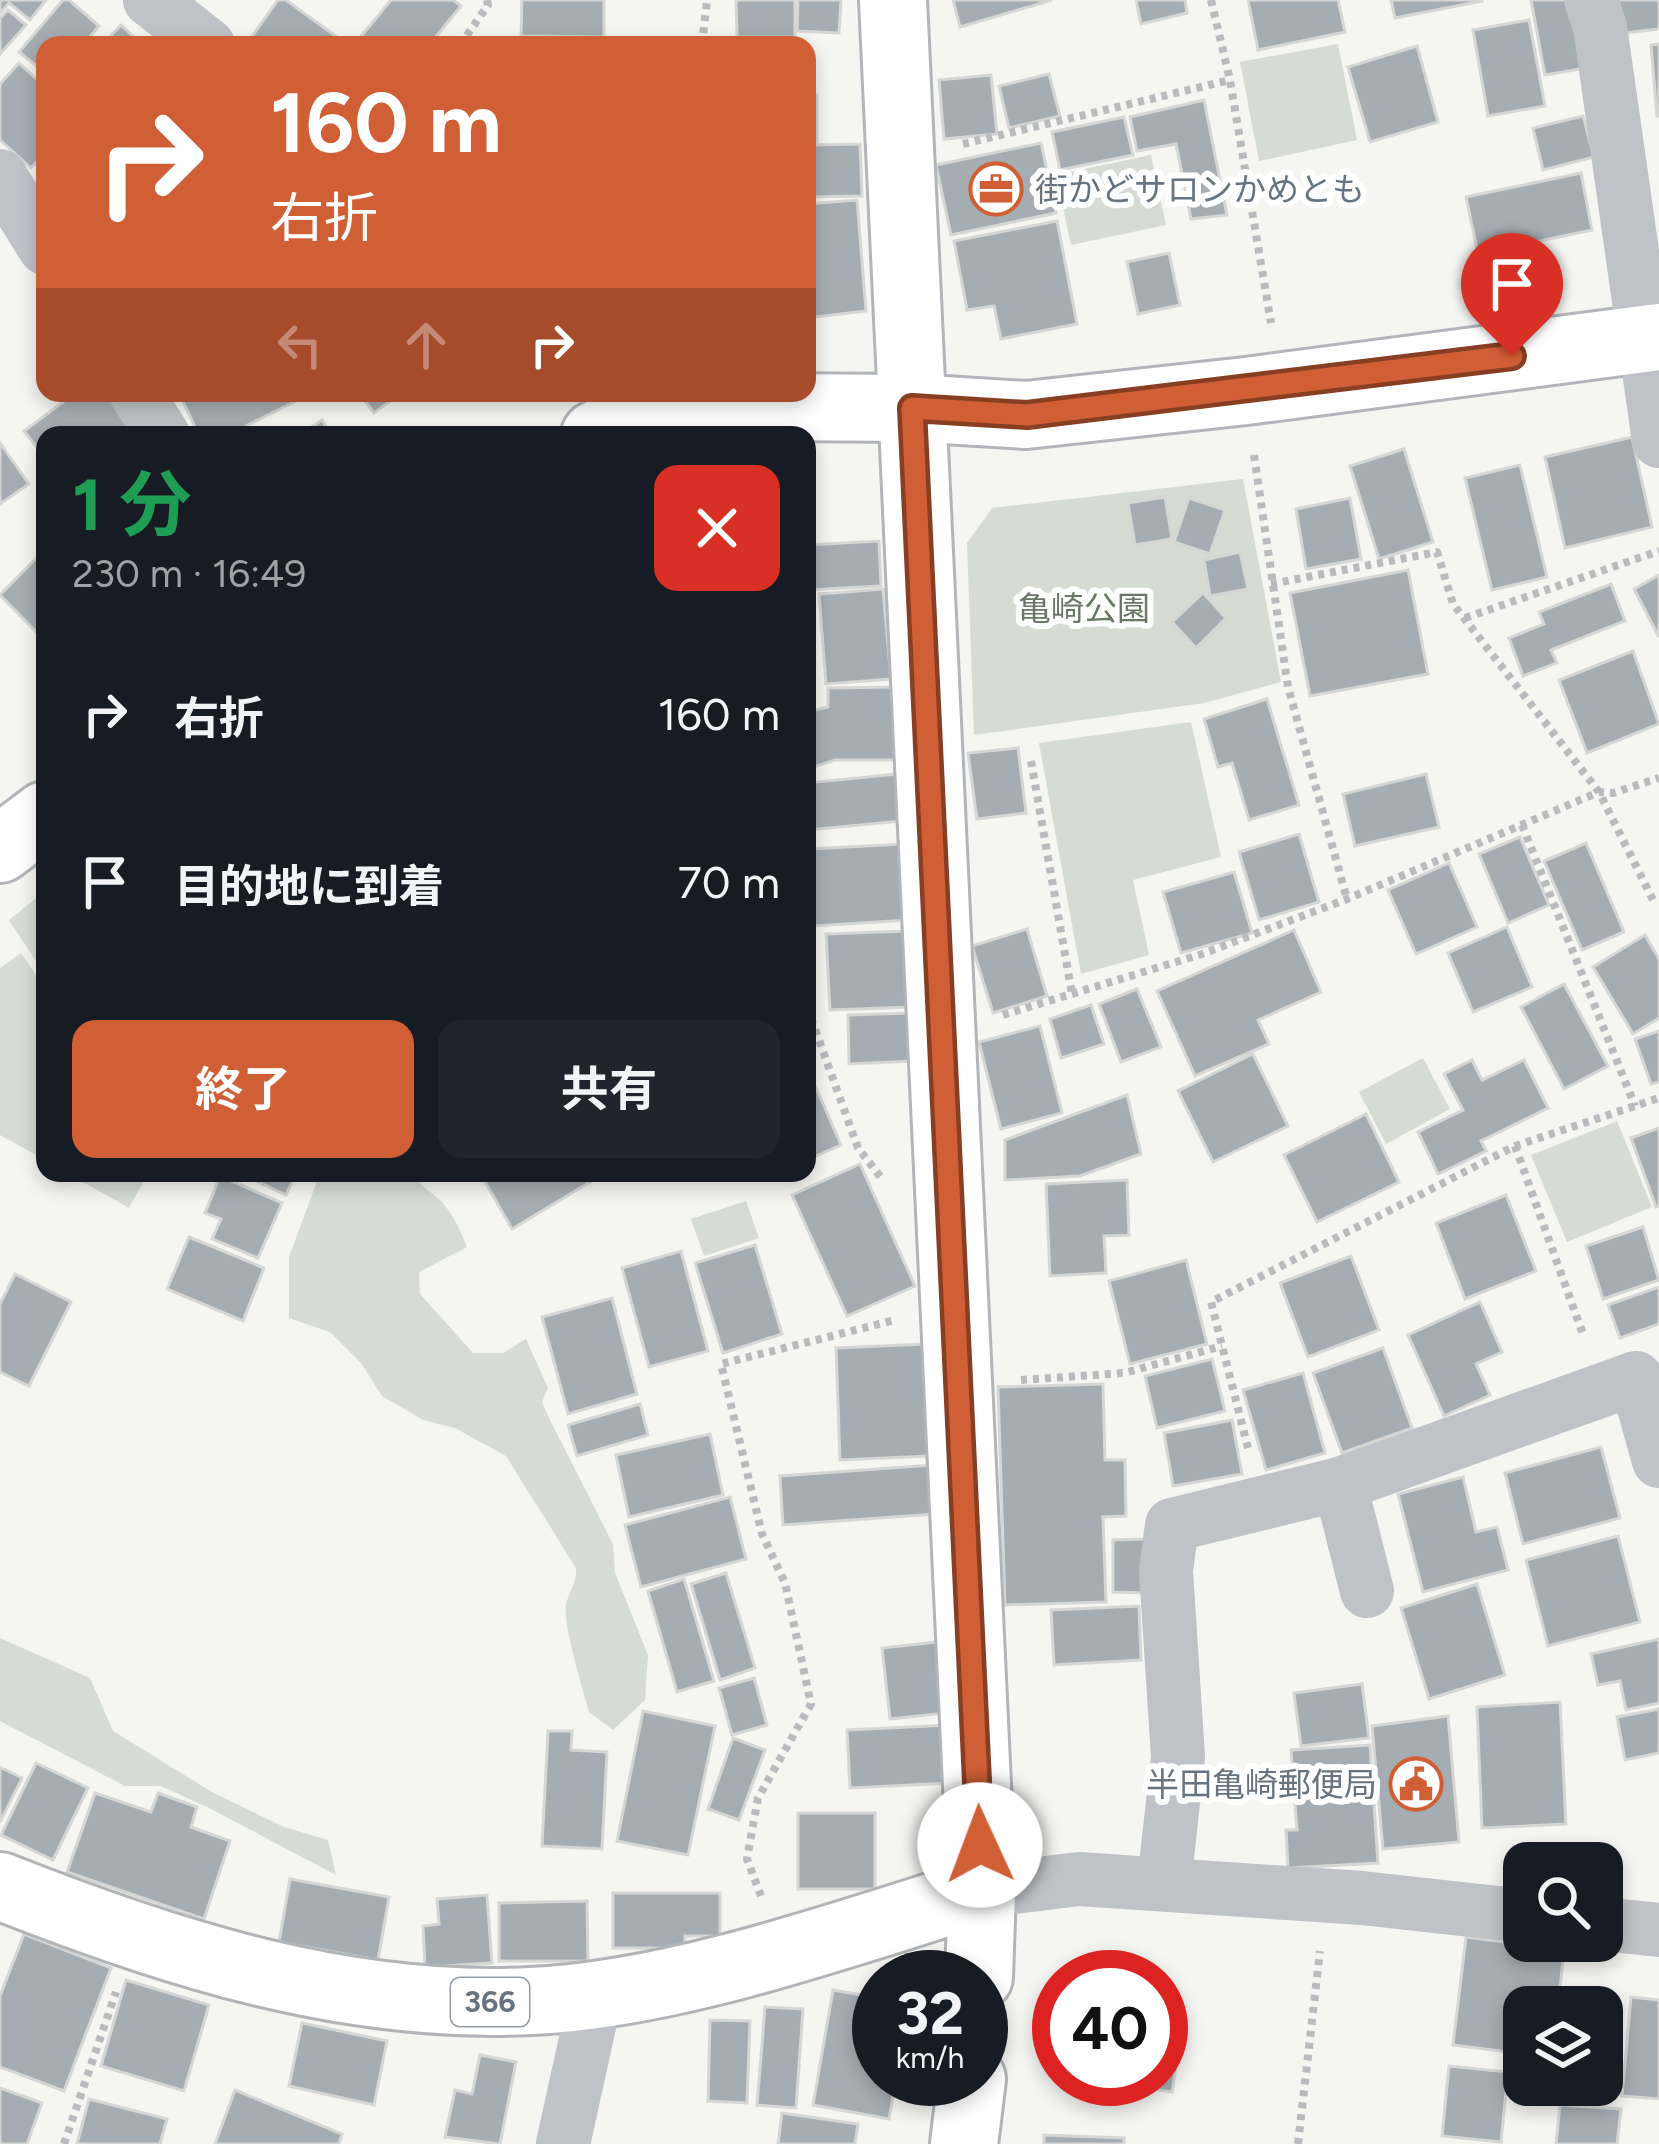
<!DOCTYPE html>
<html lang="ja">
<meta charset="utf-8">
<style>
:root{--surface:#171b24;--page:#20242c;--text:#f1f3f6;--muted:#9ea1a6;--accent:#d15f36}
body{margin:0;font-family:Figtree,"Noto Sans JP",sans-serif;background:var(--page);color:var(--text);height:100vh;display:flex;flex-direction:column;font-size:45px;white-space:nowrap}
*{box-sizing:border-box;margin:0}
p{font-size:39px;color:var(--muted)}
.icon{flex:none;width:66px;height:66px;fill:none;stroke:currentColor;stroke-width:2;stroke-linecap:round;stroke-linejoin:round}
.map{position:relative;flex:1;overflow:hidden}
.drawer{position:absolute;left:36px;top:426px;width:780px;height:756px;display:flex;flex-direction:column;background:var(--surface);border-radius:24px;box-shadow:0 6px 18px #0003}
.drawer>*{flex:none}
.hud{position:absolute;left:36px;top:36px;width:780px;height:366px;border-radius:24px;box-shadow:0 6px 18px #0003;background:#d15f36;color:#fff;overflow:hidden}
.buttons{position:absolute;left:1503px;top:1842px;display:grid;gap:24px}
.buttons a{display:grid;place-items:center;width:120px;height:120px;border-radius:24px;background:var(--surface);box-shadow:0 6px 18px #0003;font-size:60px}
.speed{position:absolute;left:852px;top:1950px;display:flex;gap:24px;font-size:60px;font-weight:700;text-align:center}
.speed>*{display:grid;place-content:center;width:156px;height:156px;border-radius:50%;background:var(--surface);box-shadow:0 6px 18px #0003;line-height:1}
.speed small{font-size:30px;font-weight:400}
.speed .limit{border:18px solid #d22;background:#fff;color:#111}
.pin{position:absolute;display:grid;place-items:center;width:102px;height:102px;color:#fff;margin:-123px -51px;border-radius:50% 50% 50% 0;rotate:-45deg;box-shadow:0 0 12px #0007}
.pin .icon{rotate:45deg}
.me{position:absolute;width:132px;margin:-66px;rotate:358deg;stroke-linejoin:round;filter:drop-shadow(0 0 9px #0008)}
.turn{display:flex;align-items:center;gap:42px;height:252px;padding:0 36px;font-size:54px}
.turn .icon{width:156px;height:156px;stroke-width:2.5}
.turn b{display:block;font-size:84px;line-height:102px}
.lanes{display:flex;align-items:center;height:114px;padding:0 36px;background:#0003;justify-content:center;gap:60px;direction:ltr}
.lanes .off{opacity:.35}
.round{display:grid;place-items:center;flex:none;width:126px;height:126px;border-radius:24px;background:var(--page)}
.overview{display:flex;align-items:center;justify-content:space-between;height:204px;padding:0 36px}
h1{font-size:72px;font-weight:700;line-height:90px;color:#1e9e55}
.button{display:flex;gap:24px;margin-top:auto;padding:24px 36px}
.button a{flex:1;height:138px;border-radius:24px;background:var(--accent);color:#fff;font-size:48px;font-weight:700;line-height:138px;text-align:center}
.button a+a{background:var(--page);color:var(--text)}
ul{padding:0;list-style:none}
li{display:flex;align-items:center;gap:36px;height:168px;padding:0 36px}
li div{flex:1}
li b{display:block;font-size:45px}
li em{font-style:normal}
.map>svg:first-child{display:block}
.green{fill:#d6dbd4}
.building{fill:#a6adb2;stroke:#d6d6d5;stroke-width:3}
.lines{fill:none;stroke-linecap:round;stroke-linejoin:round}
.secondary-casing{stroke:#b2b6ba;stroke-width:72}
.highway-casing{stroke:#b2b5b8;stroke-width:72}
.path{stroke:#b9bbbe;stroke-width:8;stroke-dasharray:6 6;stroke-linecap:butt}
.street{stroke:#bfc2c6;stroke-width:54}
.secondary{stroke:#fff;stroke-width:66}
.highway{stroke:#fff;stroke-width:66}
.route-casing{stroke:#883e23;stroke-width:30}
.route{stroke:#d15f36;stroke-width:21}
.labels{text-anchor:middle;stroke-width:12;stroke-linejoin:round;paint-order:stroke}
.shield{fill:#fff;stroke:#959ea6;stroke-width:3}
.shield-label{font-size:30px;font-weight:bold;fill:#677480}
.poi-label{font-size:33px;fill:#677480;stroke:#fff;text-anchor:start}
.park-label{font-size:33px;fill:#687865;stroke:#fff}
</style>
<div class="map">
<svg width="1659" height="2144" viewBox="0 0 1659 2144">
<rect width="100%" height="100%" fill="#f5f5f2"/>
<g class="green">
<polygon points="1338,44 1357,140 1259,161 1240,62"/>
<polygon points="1151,155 1166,225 1071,245 1056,175"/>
<polygon points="1243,479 1281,682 1204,703 974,735 967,543 992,508"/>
<polygon points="1191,722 1221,857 1133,880 1149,955 1081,974 1039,743"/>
<polygon points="45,891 45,975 9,920"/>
<polygon points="21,953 45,988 45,1160 0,1135 0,968"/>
<polygon points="1423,1058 1450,1109 1386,1144 1359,1092"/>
<polygon points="1617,1121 1652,1207 1567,1242 1531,1155"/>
<polygon points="67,1173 148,1173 129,1208"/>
<path d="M320 1173H413C420 1187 431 1191 442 1202 454 1216 460 1230 467 1247L419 1272 420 1294 473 1353H503L526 1339 548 1388 542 1402 550 1420 613 1544 615 1573 648 1655 645 1700 613 1730 589 1712C583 1689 563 1626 566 1605 569 1591 577 1583 576 1568L506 1456 455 1428 423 1420 382 1396 361 1363 330 1332 289 1318V1257Z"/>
<polygon points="746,1201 759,1238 704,1256 691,1219"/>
<polygon points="0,1638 90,1678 113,1731 212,1792 284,1827 328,1840 336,1875 209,1808 161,1786 125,1786 0,1721"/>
</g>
<g class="building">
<polygon points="0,0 46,0 30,20 9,3 0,13"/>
<polygon points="63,0 69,0 99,26 83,45 45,45 45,73 19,52"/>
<polygon points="278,0 286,0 341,40 338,45 252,45 248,42"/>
<polygon points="391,0 453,0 461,6 429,45 354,45"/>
<polygon points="522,0 604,0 604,37 521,36"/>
<polygon points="736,0 795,0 795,37 737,37"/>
<polygon points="798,0 841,0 839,33 797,31"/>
<polygon points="953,0 1052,0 960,27"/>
<polygon points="1136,0 1185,0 1187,13 1141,24"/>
<polygon points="1248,0 1338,0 1345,32 1258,50"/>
<polygon points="1391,0 1482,0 1482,1 1395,18"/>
<polygon points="1531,0 1574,0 1586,68 1545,75"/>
<polygon points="1611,0 1659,0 1659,29 1616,34"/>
<polygon points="8,10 26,25 0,54 0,18"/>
<polygon points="1529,20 1545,106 1488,116 1473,30"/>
<polygon points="121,25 142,45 102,45"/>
<polygon points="1659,44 1659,116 1657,116 1651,45"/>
<polygon points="1417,46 1438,122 1370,142 1348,67"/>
<polygon points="19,63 45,87 45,153 31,168 0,140 0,84"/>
<polygon points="1049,74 1060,116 1009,128 999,86"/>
<polygon points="991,75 997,134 944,139 939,80"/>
<rect x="807" y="95" width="10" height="47"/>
<polygon points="1204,100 1227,215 1191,219 1176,144 1137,151 1130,117"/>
<polygon points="1583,116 1594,157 1543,170 1533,128"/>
<polygon points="1124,117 1133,155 1060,170 1052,132"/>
<polygon points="1041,143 1056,213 951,235 936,165"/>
<polygon points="860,144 862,196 807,197 807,145"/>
<polygon points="1581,173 1592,230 1478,254 1466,197"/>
<polygon points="857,200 866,311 807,318 807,204"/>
<polygon points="1057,221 1077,324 1001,339 994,306 967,310 954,241"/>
<polygon points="1169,253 1180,305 1138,314 1127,262"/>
<polygon points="75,393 117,393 149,435 45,435 45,458 24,431"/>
<polygon points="200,393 312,393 246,426 251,435 199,435 183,402"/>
<polygon points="359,393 401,393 374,413"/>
<polygon points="322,420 331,435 300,435"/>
<polygon points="1632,437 1652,527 1565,548 1545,457"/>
<polygon points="0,443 29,484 0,504"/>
<polygon points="1404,449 1433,542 1379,559 1350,466"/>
<polygon points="1520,465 1547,577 1492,590 1465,478"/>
<polygon points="1165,497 1172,539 1135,545 1128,503"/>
<polygon points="1189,498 1225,510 1210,554 1174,542"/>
<polygon points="1350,498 1361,559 1306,569 1296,509"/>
<polygon points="879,541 881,586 807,590 807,545"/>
<polygon points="45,549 45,641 0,595"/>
<polygon points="1240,552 1248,589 1210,596 1204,560"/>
<polygon points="1408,570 1428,674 1310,696 1290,593"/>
<polygon points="1659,575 1659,637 1634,589"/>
<polygon points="1611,584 1625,621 1551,650 1557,663 1523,676 1509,638 1544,624 1539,612"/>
<polygon points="883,589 891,679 826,684 819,594"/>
<polygon points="1203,593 1226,618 1196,648 1172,622"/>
<polygon points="1633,651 1659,724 1587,753 1559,680"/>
<polygon points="894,687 895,760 835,760 807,769 807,712 828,707 828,688"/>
<polygon points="1267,699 1299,805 1249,820 1232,763 1218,767 1204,719"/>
<polygon points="1018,748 1026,813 977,819 968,753"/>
<polygon points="897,774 902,821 807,830 807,783"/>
<polygon points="1426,774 1439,827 1355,846 1343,794"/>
<polygon points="1299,834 1319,902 1259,920 1239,852"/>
<polygon points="1520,837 1549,905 1508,923 1479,854"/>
<polygon points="1586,843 1624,932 1582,950 1544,861"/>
<polygon points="904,844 907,920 814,926 809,849"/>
<polygon points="1449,863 1477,927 1416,954 1388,890"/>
<polygon points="1234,872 1252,933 1181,953 1163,892"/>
<polygon points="1507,927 1532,987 1473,1012 1448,953"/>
<polygon points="1027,929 1047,996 993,1013 972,946"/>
<polygon points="1294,930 1321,992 1258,1020 1269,1044 1195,1076 1157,991"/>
<polygon points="907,931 911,1007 830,1010 826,934"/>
<polygon points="1645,935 1659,959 1659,1018 1633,1034 1593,967"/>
<polygon points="1564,984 1608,1066 1564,1089 1521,1007"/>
<polygon points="1137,989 1161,1047 1121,1062 1099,1004"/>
<polygon points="1091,1005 1104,1044 1061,1058 1050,1019"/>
<polygon points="912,1013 914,1061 849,1064 848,1015"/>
<polygon points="1040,1026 1062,1113 1001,1129 979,1042"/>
<polygon points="1659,1031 1659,1082 1651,1084 1635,1039"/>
<polygon points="1253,1054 1288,1126 1213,1162 1178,1091"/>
<polygon points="1472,1060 1482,1080 1524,1060 1548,1108 1481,1141 1486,1151 1438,1174 1418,1132 1463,1110 1444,1074"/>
<polygon points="807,1067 841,1145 807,1160"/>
<polygon points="1127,1095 1141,1154 1080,1176 1005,1180 1005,1140"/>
<polygon points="1366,1114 1399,1182 1317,1222 1284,1155"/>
<polygon points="1659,1128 1659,1206 1656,1207 1631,1138"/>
<polygon points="860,1164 915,1286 847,1316 792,1195"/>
<polygon points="239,1173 296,1173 286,1195"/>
<polygon points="480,1173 605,1173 512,1229"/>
<polygon points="220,1176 282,1203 258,1258 212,1239 221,1219 205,1213"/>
<polygon points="1127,1180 1129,1235 1104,1236 1106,1273 1050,1276 1046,1184"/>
<polygon points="1506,1195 1536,1271 1465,1299 1436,1223"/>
<polygon points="1643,1227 1659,1280 1603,1299 1586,1246"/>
<polygon points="189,1237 264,1268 243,1321 167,1289"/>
<polygon points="755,1245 782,1334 723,1353 695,1263"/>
<polygon points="681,1251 708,1351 649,1367 622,1268"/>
<polygon points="1351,1256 1379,1330 1308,1357 1280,1283"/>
<polygon points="1186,1260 1207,1344 1130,1364 1109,1281"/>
<polygon points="15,1274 71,1302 29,1386 0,1372 0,1304"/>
<polygon points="1659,1287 1659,1324 1620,1338 1608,1305"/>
<polygon points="612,1298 637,1394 568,1414 542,1317"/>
<polygon points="1480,1302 1502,1352 1476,1364 1490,1395 1444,1416 1408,1335"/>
<polygon points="925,1344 930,1456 840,1460 836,1348"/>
<polygon points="1383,1348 1412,1428 1342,1453 1313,1373"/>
<polygon points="1212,1359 1225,1411 1157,1428 1145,1376"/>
<polygon points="1303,1373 1325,1453 1266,1470 1243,1390"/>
<polygon points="1103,1384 1105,1460 1125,1460 1126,1516 1103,1517 1106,1602 1005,1605 998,1387"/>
<polygon points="640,1404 648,1435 577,1456 568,1425"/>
<polygon points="1232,1420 1242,1474 1173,1486 1164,1433"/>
<polygon points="710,1434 723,1495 629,1517 616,1455"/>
<polygon points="1601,1447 1620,1518 1523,1544 1505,1473"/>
<polygon points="932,1465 935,1514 783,1525 780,1476"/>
<polygon points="1463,1477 1476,1532 1497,1527 1508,1570 1423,1592 1398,1494"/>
<polygon points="730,1497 746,1559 641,1587 625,1525"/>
<polygon points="1618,1536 1640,1622 1548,1646 1526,1560"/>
<polygon points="1145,1539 1146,1593 1113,1592 1113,1540"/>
<polygon points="726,1573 755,1668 720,1680 691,1584"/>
<polygon points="684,1579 714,1681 677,1692 648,1591"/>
<polygon points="1477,1584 1505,1675 1429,1699 1401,1608"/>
<polygon points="1139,1606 1141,1660 1054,1665 1051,1610"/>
<polygon points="1659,1639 1659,1703 1626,1710 1620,1681 1598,1685 1591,1654"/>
<polygon points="946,1641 955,1712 890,1719 882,1648"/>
<polygon points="754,1678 767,1725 732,1735 719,1688"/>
<polygon points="1362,1684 1369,1738 1301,1746 1294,1693"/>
<polygon points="1560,1702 1566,1824 1482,1828 1477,1707"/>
<polygon points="1659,1709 1659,1753 1625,1760 1617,1717"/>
<polygon points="643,1711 715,1726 688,1855 617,1841"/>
<polygon points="1448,1716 1459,1842 1383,1849 1372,1726"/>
<polygon points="949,1725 951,1783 850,1788 847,1730"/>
<polygon points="548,1731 572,1731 571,1750 607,1752 602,1849 542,1846"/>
<polygon points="733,1738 765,1750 739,1820 708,1809"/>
<polygon points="1370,1745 1378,1863 1288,1868 1286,1830 1297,1830 1291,1750"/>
<polygon points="36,1763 88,1788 53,1860 1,1835"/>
<polygon points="0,1767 22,1778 0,1822"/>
<polygon points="95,1793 151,1812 158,1793 197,1807 191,1827 230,1841 204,1919 67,1872"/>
<rect x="798" y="1813" width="77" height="76"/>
<polygon points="290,1879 389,1897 378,1960 279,1942"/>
<polygon points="613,1893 720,1893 720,1936 685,1936 685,1948 613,1948"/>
<polygon points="487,1895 492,1963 425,1967 423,1926 439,1924 437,1899"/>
<polygon points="587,1901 588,1961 499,1961 499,1903"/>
<polygon points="24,1934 111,1968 64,2091 0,2067 0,1996"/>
<polygon points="1466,1937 1564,1950 1558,2007 1524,2007 1524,2054 1453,2045"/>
<polygon points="126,1980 209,2005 184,2091 101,2066"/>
<polygon points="833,1990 879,1998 879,2079 896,2079 889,2119 813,2105"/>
<polygon points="1631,1997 1659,2000 1659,2099 1622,2096"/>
<polygon points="765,2007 803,2009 796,2108 757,2105"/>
<polygon points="710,2020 750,2021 747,2103 708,2101"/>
<polygon points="302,2023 387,2041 374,2105 289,2086"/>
<polygon points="1161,2032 1181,2035 1172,2092 1128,2085 1129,2079 1161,2079"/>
<polygon points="480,2055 516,2062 500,2144 445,2137 455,2090 472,2094"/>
<polygon points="1449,2066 1508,2072 1501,2142 1442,2136"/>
<polygon points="0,2088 42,2103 27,2144 0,2144"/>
<polygon points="235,2090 342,2134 339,2144 215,2144"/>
<polygon points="89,2099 167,2119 160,2144 77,2144"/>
<polygon points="1560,2105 1621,2109 1617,2144 1556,2144"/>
<polygon points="782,2113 858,2124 855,2144 778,2144"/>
<polygon points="1044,2135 1124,2138 1124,2144 1044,2144"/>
</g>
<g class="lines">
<g class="secondary-casing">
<g id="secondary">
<polyline points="893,0 982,1891"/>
<polyline points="595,435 619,423 651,417 769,407 912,408 1026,415 1246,391 1659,337"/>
<polyline points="0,849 45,815"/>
</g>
</g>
<g class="highway-casing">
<g id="highway">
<path d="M0 1886C169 1953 346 2010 531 2001 673 1995 845 1934 982 1891L979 1977"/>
<polyline points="964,2144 972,2079"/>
</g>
</g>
<g class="path">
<polyline points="1211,0 1230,80 1271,323"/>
<polyline points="460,45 488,5 487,0"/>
<polyline points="702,45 707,0"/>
<polyline points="963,144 1230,80"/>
<polyline points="1254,455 1288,687 1347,899"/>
<polyline points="1271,584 1437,552 1453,604 1599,792 1654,902"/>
<polyline points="1465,618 1659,551"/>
<polyline points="1031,761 1072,994"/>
<polyline points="1522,825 1635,1106"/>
<polyline points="807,1007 858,1148 883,1180"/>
<polyline points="1003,1015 1202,954 1347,899 1599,792 1613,793 1659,778"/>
<polyline points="1515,1146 1584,1337"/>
<polyline points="1021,1380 1124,1373 1222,1346"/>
<polyline points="1248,1448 1211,1302 1515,1146 1659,1098"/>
<polyline points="761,1896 747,1859 758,1798 811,1704 785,1583 762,1534 721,1364 895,1320"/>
<polyline points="64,2144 116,1992"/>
<polyline points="1298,2144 1320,1951"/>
</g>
<g class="street">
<polyline points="150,0 208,45"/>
<polyline points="1591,0 1600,27 1659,441"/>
<polyline points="0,176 45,248"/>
<polyline points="136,393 163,435"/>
<polyline points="1340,1484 1367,1591"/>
<polyline points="1164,1884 1178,1757 1166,1571 1172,1525 1340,1484 1636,1378 1659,1461"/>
<polyline points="982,1891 1079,1879 1362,1898 1524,1916"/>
<polyline points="1602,1924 1659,1930"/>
<polyline points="563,2144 596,1994"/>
</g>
<use href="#secondary" class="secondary"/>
<use href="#highway" class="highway"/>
</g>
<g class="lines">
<g class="route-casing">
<polyline id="route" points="980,1845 912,408 1027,415 1512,356"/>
</g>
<use href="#route" class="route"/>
</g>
<defs>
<g id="office-ring" transform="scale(2.7)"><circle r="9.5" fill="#fff" stroke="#d15f36" stroke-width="1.5"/><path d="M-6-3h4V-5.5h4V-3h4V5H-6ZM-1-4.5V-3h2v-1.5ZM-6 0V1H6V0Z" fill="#d15f36"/></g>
<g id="civic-ring" transform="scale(2.7)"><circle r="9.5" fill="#fff" stroke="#d15f36" stroke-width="1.5"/><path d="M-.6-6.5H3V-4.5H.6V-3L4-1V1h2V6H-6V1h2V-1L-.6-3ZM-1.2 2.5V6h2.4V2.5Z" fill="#d15f36"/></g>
</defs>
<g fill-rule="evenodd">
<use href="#office-ring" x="996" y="189"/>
<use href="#civic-ring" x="1416" y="1784"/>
</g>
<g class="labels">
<rect class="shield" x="451" y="1978" width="78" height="48" rx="9"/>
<g class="shield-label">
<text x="490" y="2012">366</text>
</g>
<g class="poi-label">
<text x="1035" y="201">街かどサロンかめとも</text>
<text x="1377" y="1796" text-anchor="end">半田亀崎郵便局</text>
</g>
<g class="park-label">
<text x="1084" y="620">亀崎公園</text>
</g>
</g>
</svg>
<div class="buttons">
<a><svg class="icon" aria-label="search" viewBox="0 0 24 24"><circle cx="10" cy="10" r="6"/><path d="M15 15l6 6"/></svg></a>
<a><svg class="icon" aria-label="layers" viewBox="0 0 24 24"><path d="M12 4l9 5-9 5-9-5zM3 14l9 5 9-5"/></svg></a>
</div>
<div class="speed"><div>32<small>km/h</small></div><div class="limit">40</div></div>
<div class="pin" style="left:1512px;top:356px;background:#d93025"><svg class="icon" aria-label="arrive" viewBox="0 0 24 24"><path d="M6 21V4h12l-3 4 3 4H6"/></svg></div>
<svg class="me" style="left:980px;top:1845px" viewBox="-20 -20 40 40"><circle r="19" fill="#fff"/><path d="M0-13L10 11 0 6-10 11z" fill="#d15f36"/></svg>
<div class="hud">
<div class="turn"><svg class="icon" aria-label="right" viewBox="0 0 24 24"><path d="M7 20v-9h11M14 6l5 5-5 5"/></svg><div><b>160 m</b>右折</div></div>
<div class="lanes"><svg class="icon off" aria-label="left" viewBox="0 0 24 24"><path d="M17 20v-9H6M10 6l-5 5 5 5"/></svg><svg class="icon off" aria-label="ahead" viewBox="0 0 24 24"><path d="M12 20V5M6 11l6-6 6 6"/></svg><svg class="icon" aria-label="right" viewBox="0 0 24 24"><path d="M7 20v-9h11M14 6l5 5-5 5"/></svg></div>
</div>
<section class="drawer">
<div class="overview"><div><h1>1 分</h1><p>230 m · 16:49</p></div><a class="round" style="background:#d93025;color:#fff"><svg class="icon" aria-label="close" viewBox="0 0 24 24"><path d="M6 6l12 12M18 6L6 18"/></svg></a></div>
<ul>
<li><svg class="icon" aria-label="right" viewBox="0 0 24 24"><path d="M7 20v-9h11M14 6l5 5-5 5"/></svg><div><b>右折</b></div><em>160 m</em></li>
<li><svg class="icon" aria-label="arrive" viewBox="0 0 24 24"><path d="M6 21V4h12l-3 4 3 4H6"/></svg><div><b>目的地に到着</b></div><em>70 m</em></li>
</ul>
<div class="button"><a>終了</a><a>共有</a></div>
</section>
</div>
